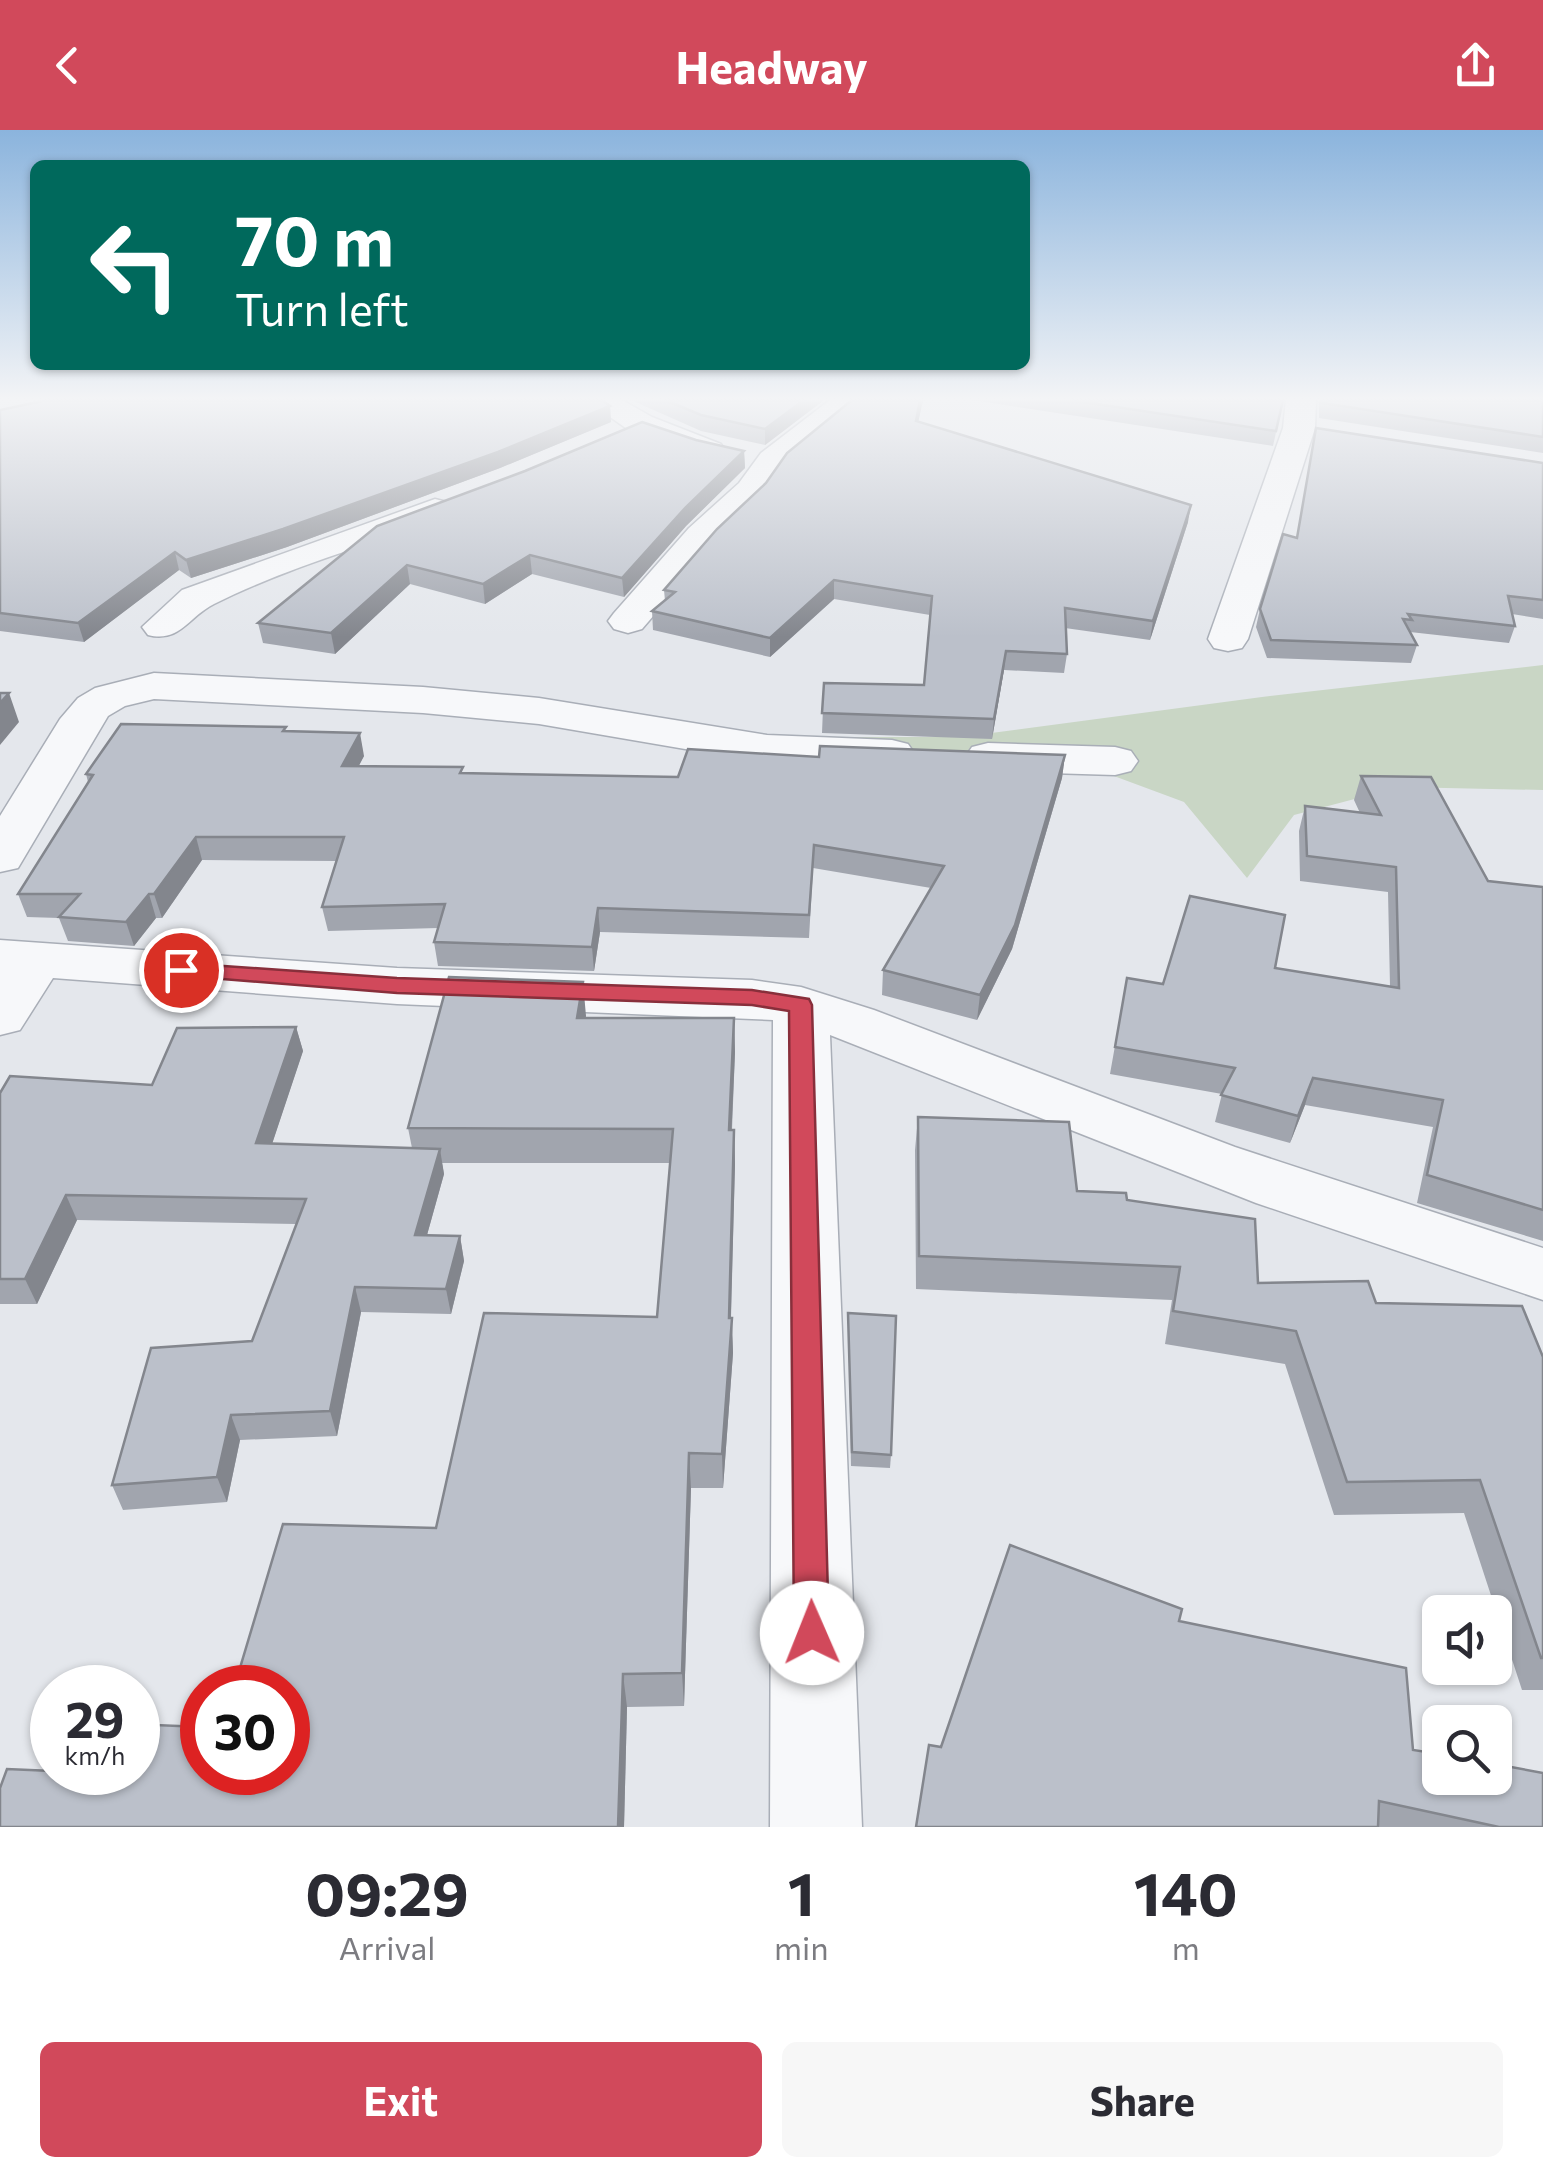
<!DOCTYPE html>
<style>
:root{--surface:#fff;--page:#f7f7f7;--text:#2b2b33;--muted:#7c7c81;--accent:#d1495b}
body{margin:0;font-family:Commissioner,sans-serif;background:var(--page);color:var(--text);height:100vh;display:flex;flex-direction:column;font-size:38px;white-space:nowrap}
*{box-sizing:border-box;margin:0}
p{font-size:32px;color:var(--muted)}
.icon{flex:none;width:55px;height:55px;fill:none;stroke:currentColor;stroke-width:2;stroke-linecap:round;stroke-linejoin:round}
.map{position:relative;height:1697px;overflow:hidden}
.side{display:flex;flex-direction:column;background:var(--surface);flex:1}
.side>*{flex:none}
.banner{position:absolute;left:30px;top:30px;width:1000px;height:210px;border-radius:15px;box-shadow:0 2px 8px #0004;background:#00695c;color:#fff;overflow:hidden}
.controls{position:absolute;left:1422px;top:1465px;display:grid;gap:20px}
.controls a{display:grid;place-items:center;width:90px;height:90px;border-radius:15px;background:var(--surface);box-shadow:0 2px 8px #0004;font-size:50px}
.speed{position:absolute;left:30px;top:1535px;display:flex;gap:20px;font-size:50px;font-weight:700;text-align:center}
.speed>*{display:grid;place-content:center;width:130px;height:130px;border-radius:50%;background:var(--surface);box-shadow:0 2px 8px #0004;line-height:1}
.speed small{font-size:25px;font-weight:400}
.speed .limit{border:15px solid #d22;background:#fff;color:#111}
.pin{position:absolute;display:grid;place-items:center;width:85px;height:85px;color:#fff;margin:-42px;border:5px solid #fff;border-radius:50%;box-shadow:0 2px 10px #0007}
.me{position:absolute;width:110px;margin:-55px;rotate:359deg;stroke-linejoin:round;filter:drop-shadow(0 0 8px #0008)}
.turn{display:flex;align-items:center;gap:35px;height:210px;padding:0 40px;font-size:45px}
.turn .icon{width:130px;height:130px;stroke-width:2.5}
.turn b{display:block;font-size:70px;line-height:85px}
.eta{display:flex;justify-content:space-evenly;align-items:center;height:170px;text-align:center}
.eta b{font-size:60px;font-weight:700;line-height:70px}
.cta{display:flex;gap:20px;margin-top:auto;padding:20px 40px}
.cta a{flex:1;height:115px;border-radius:15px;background:var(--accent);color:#fff;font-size:40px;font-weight:700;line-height:115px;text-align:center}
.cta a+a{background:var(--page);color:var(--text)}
header{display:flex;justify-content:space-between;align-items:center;height:130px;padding:0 40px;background:var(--accent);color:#fff;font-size:45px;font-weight:700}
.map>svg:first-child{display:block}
.green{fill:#c9d6c5}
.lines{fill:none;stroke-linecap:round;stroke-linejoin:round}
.minor-casing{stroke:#a9aeb7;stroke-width:3}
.minor{fill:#f7f8fa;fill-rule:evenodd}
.wall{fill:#a1a5ae}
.shaded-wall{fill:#83868d}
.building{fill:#bbc0ca;stroke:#83868d;stroke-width:2.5}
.route{fill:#d1495b;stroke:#882f3b;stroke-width:2.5}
</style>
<header><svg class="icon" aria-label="back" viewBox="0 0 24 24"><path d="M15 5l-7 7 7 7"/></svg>Headway<svg class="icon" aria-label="share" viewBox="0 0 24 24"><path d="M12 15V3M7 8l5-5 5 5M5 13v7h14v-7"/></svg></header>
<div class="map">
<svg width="1543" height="1697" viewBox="0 0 1543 1697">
<rect width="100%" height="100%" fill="#e4e7ec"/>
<polygon class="green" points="1543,535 1543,660 1400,657 1294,685 1247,748 1184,672 1060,626 749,628 786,607 961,607 1262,567"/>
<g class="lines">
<g class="minor-casing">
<g id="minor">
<polygon points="586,270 622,270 652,287 721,314 726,321 721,328 699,328 630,301"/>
<polygon points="830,270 864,270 784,337 763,367 715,414 642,499 628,503 614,499 608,491 614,483 689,398 739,353 761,323"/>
<polygon points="1286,270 1316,270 1315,298 1248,509 1242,518 1228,521 1214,518 1208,509 1283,298"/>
<path d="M435 369 447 372 452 379 447 386C370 415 287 437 214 474 188 487 180 513 148 505L142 497 182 460Z"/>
<polygon points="154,543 423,557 539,568 767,605 892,610 908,614 915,624 908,634 892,638 767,633 539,594 423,583 154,569 125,576 108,586 18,738 0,742 0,686 60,589 78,568 95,558"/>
<polygon points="988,613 1115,617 1131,621 1138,631 1131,641 1115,645 988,641 972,637 965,627 972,617"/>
<polygon points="0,810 397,838 752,850 801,857 874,880 1235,1017 1543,1118 1543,1170 1256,1073 830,905 862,1697 770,1697 773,890 397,874 53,848 20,900 0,905"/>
</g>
</g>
<use href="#minor" class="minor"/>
</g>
<g class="wall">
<polygon points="631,270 824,270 765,315 701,301"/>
<polygon points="852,270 923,270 918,292 1188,392 1150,510 1065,498 1067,524 1064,543 1004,540 992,609 822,603 824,553 924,555 930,485 834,469 770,527 653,500 652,481 665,471 664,460"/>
<polygon points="972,270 1283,270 1273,316"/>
<polygon points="1319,270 1543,270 1543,323 1319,288"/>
<polygon points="610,276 611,292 500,338 287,417 191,448 179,440 84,512 0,501 0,280"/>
<polygon points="696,310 744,321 745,338 686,396 624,467 532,444 485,474 410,454 335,524 263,513 258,493"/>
<polygon points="1543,333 1543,489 1512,484 1515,496 1509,513 1410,502 1417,515 1411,533 1267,528 1256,497 1260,479 1296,408"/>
<polygon points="287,601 364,626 358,636 464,643 678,647 819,627 1065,625 1062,648 1012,819 977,890 882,865 883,840 931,758 813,738 809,808 600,802 594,841 438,836 434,812 438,798 328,801 322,777 337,731 202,730 162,788 156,788 134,816 68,811 59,788 27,787 18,764 88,652 86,644"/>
<polygon points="1361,646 1488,751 1543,757 1543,1111 1417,1073 1433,997 1305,975 1290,1013 1215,992 1222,964 1110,944 1127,848 1163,854 1275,838 1390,856 1388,762 1300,751 1299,701 1305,676 1360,683 1354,670"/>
<polygon points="586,886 586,888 734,888 735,922 732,1000 734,1000 735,1034 731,1188 733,1223 723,1358 691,1358 684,1576 627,1577 624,1697 0,1697 52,1642 202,1642 436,1398 657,1187 670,1033 442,1033 444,1044 427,1105 460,1106 464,1131 451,1184 361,1182 337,1306 240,1310 227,1372 123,1380 112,1355 252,1211 296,1094 77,1090 37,1174 0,1174 0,963 152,955 296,897 303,921 272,1014 412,1018 408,998"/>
<polygon points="918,987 1077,1061 1127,1070 1258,1153 1376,1173 1543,1227 1543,1560 1522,1560 1464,1383 1334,1385 1285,1234 1165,1214 1172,1170 916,1159 915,1020"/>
<polygon points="848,1183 891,1325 890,1338 851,1336"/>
<polygon points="1179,1491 1413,1620 1543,1697 916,1697 941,1617"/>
</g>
<g class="shaded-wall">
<polygon points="804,270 824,270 765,315 765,299"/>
<polygon points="920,270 923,270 915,307 916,291"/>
<polygon points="610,276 611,292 500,338 287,417 191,448 186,430"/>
<polygon points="744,321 745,338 686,396 624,467 622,448 686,377"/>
<polygon points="1191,375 1188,392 1150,510 1153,491"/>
<polygon points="175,422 179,440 84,512 78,493"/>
<polygon points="530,425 532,444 485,474 483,454"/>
<polygon points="407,435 410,454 335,524 331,503"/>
<polygon points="834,450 834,469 770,527 770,508"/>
<polygon points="1006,521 1004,540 992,609 994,589"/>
<polygon points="9,563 19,592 0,615 0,573"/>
<polygon points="360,603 364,626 347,659 342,636"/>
<polygon points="1065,625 1062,648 1012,819 977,890 980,865"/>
<polygon points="196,707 202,730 162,788 154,764"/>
<polygon points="149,764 156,788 134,816 126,792"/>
<polygon points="598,778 600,802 594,841 592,817"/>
<polygon points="583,852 586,886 580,922 577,888"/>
<polygon points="734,888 735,922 730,1034 729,1000"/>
<polygon points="296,897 303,921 264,1038 256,1013"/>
<polygon points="1313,948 1305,975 1290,1013 1298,986"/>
<polygon points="734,1000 735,1034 730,1217 732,1188 733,1223 723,1358 722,1324 729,1188"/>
<polygon points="440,1019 444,1044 420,1130 415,1105"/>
<polygon points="66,1065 77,1090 37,1174 25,1149"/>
<polygon points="460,1106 464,1131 451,1184 446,1159"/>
<polygon points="355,1157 361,1182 337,1306 330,1281"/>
<polygon points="231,1285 240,1310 227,1372 217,1347"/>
<polygon points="689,1323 691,1358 684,1576 682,1543"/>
<polygon points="623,1544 627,1577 624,1697 618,1697"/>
</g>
<g class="building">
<polygon points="47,270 602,270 610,276 498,322 283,399 186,430 175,422 78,493 0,483 0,280"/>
<polygon points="665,270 804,270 765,299 701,285"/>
<polygon points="852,270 920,270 916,291 1191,375 1153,491 1065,478 1067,524 1006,521 994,589 822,583 824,553 924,555 932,466 834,450 770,508 652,481 675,462 664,460 717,399 766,353 787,323"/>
<polygon points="1070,270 1283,270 1276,301"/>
<polygon points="1322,270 1543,270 1543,307 1322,273"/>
<polygon points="642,292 696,310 744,321 686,377 622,448 530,425 483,454 407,435 331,503 258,493 377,396 525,341"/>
<polygon points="1316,298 1543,333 1543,470 1508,466 1515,496 1408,484 1412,490 1403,489 1417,515 1271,510 1260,479 1283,404 1297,408"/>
<polygon points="0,563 9,563 0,573"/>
<polygon points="121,594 286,597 283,601 360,603 342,636 463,637 460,643 678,647 688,619 819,627 820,616 1065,625 1015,795 980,865 883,840 944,736 814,715 809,785 598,778 592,817 434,812 445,774 322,777 344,707 196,707 154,764 149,764 126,792 59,787 80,764 18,764 93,645 86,644"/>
<polygon points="1361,646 1431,647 1488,751 1543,757 1543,1080 1427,1045 1443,970 1313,948 1298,986 1221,965 1235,938 1115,917 1127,848 1163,854 1190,766 1285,785 1275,838 1399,858 1396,737 1307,726 1305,676 1381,685"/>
<polygon points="449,847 583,852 577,888 734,888 729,1000 734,1000 729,1188 732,1188 722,1324 689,1323 682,1543 623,1544 618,1697 0,1697 0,1658 7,1639 52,1641 52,1642 139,1643 155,1595 202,1597 202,1642 288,1642 288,1558 234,1558 283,1394 436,1398 484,1183 657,1187 673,999 408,998"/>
<polygon points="296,897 256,1013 440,1019 415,1105 460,1106 446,1159 355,1157 330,1281 231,1285 217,1347 112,1355 151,1218 252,1211 306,1069 66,1065 25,1149 0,1149 0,963 10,946 152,955 177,898"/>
<polygon points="918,987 1069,992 1077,1061 1126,1063 1127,1070 1255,1089 1258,1153 1368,1151 1376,1173 1522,1176 1543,1227 1543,1528 1541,1528 1480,1350 1347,1352 1296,1201 1173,1181 1180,1137 919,1126"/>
<polygon points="848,1183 896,1186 891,1325 852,1322"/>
<polygon points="1010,1415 1182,1479 1179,1491 1406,1538 1413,1620 1440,1624 1440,1648 1495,1648 1495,1634 1543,1643 1543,1697 1499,1697 1379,1671 1378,1697 916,1697 929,1615 941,1617"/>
</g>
<linearGradient id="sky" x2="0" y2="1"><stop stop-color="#8bb4dd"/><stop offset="0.53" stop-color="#f3f4f6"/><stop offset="1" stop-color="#f3f4f6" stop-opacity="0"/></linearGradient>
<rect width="1543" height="507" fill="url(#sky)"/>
<polygon class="route" points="181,833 397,848 752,860 809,869 812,875 829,1503 824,1515 812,1519 799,1515 794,1503 789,881 752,875 397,863 173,845 169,840"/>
</svg>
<div class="controls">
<a><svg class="icon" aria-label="sound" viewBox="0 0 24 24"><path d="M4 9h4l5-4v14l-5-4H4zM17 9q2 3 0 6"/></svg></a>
<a><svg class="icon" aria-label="search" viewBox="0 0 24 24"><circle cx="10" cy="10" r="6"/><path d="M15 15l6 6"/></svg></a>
</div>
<div class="speed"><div>29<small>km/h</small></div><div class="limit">30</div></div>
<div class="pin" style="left:181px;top:840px;background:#d93025"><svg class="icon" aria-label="arrive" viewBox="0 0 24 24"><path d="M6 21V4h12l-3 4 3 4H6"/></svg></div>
<svg class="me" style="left:812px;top:1503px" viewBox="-20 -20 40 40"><circle r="19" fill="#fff"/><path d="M0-13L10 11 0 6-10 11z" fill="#d1495b"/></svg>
<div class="banner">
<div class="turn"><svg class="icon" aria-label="left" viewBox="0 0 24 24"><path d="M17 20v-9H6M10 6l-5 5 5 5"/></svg><div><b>70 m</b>Turn left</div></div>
</div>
</div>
<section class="side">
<div class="eta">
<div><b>09:29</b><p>Arrival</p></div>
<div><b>1</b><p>min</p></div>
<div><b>140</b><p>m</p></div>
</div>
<div class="cta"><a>Exit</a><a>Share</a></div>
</section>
